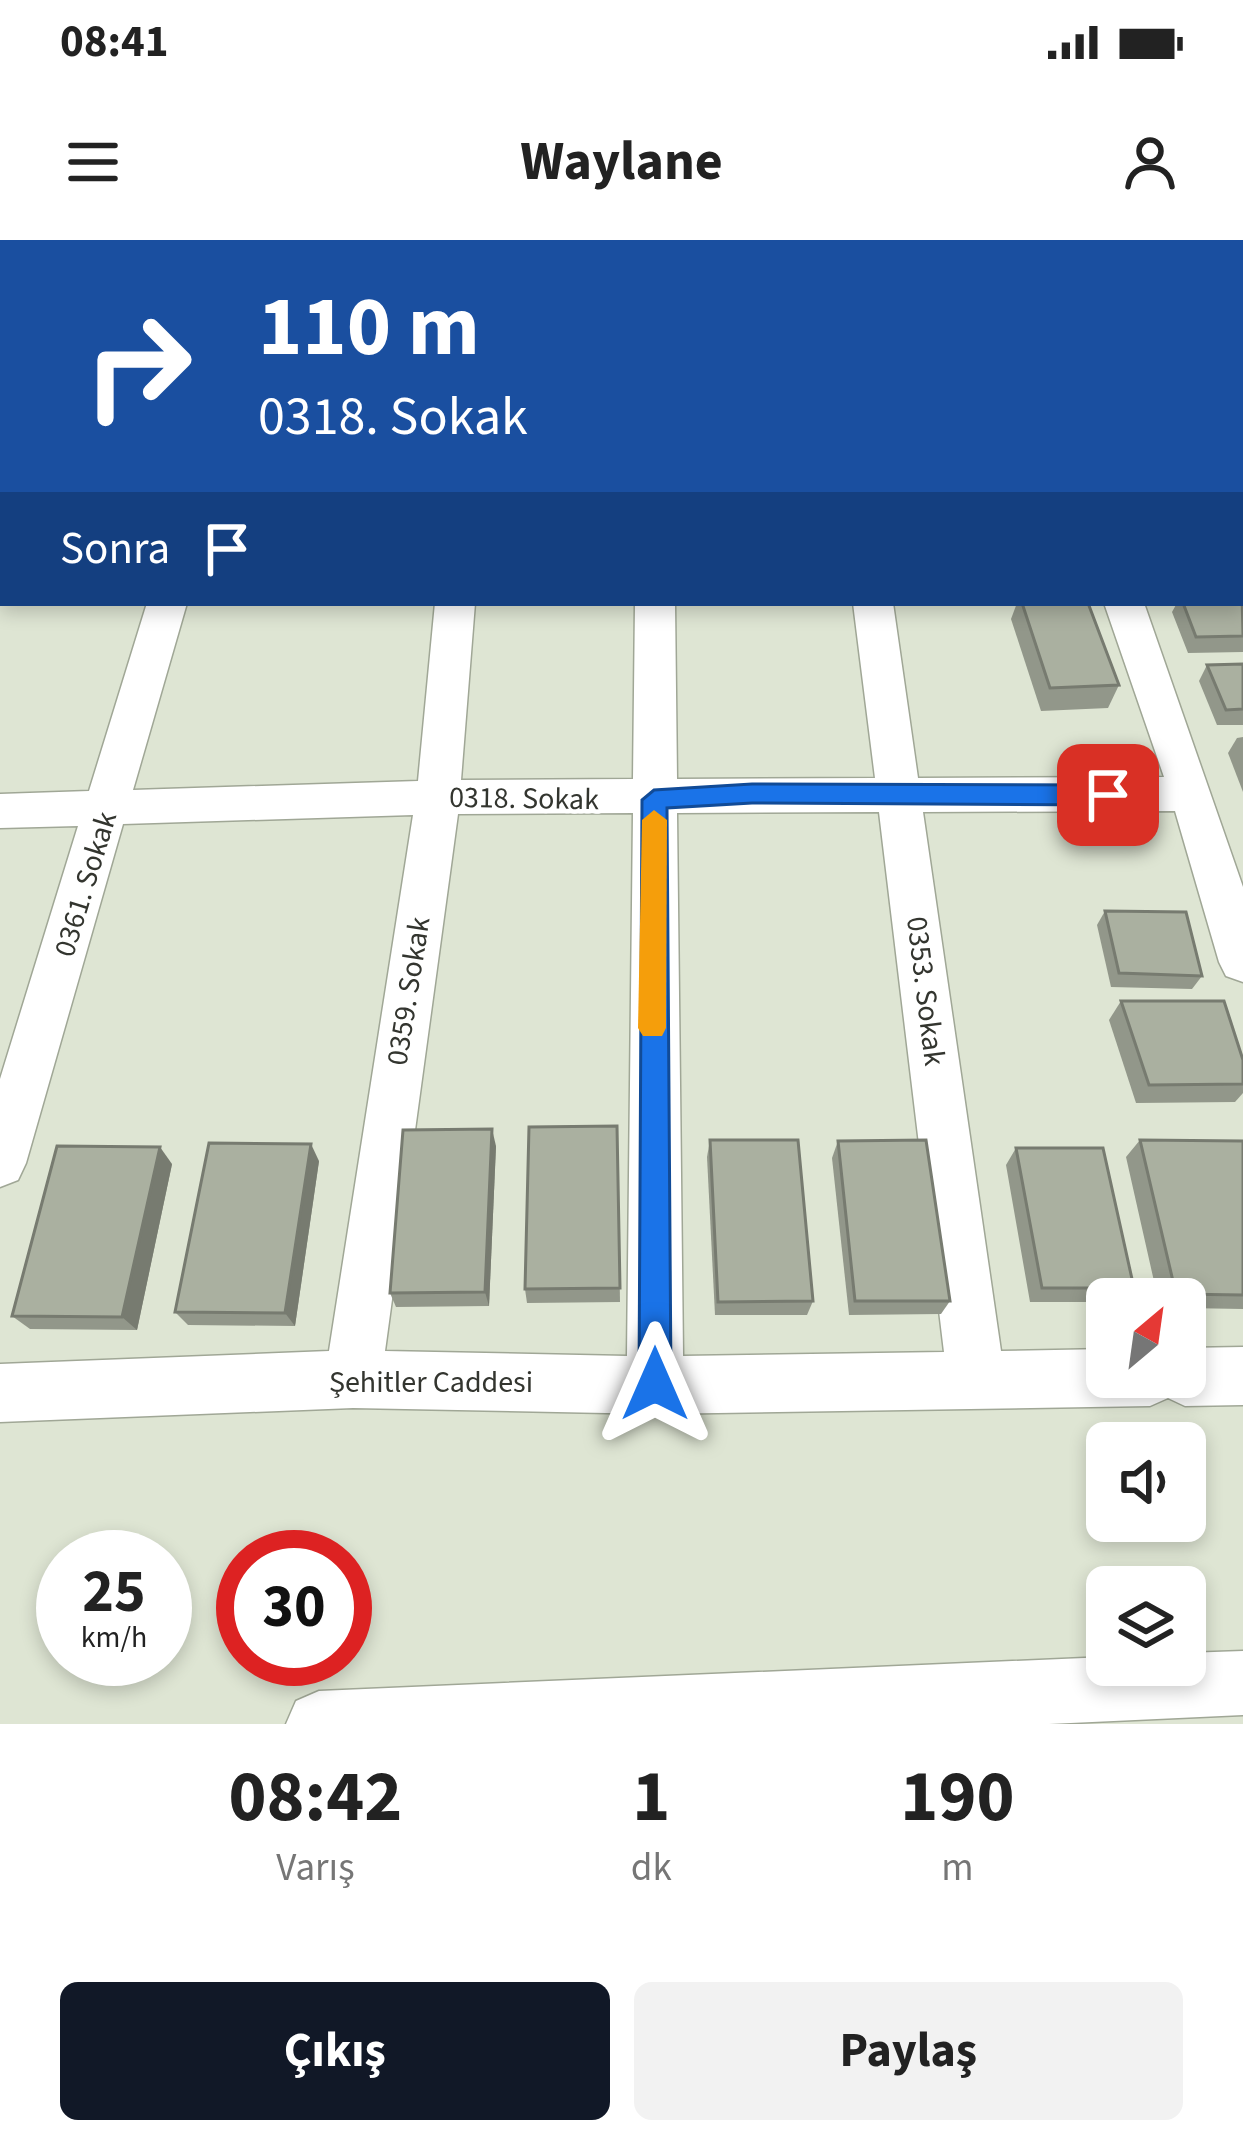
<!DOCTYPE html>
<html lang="tr">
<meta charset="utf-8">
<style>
:root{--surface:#fff;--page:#f2f2f2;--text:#222;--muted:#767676;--accent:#111827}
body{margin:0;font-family:"Source Sans 3",sans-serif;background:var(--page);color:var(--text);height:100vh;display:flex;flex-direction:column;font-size:45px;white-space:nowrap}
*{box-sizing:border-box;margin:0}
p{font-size:39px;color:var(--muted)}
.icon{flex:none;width:66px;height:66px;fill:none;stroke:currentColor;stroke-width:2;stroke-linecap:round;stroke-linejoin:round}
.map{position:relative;height:1484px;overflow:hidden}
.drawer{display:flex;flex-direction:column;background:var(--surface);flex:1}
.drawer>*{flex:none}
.guide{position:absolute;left:0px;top:0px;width:1245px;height:366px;box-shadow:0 6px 18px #0003;background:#1a4fa0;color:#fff;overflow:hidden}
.needle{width:78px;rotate:29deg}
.fabs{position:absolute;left:1086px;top:1038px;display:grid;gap:24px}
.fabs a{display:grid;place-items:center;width:120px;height:120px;border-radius:18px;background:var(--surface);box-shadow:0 6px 18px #0003;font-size:60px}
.speed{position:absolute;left:36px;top:1290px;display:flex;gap:24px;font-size:60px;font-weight:700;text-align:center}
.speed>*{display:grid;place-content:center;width:156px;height:156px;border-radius:50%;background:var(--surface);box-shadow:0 6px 18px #0003;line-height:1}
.speed small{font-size:30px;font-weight:400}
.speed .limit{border:18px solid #d22;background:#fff;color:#111}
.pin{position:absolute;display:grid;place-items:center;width:102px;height:102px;color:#fff;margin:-51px;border-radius:24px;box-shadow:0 6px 18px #0006}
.me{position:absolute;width:132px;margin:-66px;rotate:0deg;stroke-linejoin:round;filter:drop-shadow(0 0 9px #0008)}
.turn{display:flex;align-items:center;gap:42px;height:252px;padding:0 60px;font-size:54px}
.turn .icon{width:156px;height:156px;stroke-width:2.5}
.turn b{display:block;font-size:84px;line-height:102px}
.then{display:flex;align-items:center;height:114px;padding:0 60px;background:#0003;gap:24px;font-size:45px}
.eta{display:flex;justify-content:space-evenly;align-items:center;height:204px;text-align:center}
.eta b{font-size:72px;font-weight:700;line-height:84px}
.action{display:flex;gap:24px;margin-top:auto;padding:24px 60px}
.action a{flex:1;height:138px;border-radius:18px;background:var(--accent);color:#fff;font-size:48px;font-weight:700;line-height:138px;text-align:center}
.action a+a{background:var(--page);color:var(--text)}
.status{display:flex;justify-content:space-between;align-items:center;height:84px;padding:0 60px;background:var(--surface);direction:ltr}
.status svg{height:33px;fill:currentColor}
header{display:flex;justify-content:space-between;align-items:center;height:156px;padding:0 60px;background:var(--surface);font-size:54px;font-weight:700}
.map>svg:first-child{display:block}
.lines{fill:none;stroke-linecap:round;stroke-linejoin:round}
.minor-casing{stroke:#a0a796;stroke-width:3}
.minor{fill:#fff;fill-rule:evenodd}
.wall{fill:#92978a}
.shaded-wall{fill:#777b70}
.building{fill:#aab0a0;stroke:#777b70;stroke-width:3}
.route{fill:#1a73e8;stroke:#114b97;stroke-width:3}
.slow{fill:#f59e0b}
.labels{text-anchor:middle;stroke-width:9;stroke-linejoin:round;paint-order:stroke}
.street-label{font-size:30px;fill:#33352f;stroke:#fff}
</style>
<div class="status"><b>08:41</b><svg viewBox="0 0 49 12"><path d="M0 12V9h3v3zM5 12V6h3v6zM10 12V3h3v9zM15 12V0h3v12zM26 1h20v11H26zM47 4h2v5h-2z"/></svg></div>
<header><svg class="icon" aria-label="menu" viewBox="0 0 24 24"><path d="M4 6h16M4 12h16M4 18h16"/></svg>Waylane<svg class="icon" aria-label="person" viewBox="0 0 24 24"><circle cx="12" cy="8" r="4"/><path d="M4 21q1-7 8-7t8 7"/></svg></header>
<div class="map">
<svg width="1243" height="1484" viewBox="0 0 1243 1484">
<rect width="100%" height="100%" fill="#dee5d3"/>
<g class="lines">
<g class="minor-casing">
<g id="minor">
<rect x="466" y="0" width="30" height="3"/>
<rect x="638" y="0" width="30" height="3"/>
<polygon points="756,0 786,0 787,3 757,3"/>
<polygon points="980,0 1010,0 1011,3 981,3"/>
<rect x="1242" y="81" width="1" height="22"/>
<polygon points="3,177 3,208 0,209 0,178"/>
<path d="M147 363H187L133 550 418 541 435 363H475L461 540 633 539 635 363H675L677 539 875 538 853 363H893L918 538 1164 537 1104 363H1144L1243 647V742L1226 736 1219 722 1175 571 923 572 1001 1111 1107 1109V1137H1185V1108L1243 1107V1165L1185 1166 1168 1158 1150 1166 655 1174 353 1168 0 1182V1124L329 1111 413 575 123 584 26 923 18 940 0 947V839L78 586 0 588V554L89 551ZM879 572 944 1112 683 1116 677 573ZM633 573 627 1116 385 1111 458 574Z"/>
<polygon points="1243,1411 1243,1475 1049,1484 286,1484 296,1461 319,1451 1107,1417 1107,1425 1185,1425 1185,1413"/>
</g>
</g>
<use href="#minor" class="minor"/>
</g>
<g class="wall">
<polygon points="1183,0 1243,0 1243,43 1242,3 1182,3"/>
<polygon points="1243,355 1243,412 1188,413 1172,372 1177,363 1242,363"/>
<polygon points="1017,363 1088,363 1119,445 1108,468 1041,471 1011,379"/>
<polygon points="1243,424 1243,485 1217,485 1199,441 1207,425"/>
<polygon points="1243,497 1243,552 1228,513 1237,498"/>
<polygon points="1105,671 1202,736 1192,749 1111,747 1097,685"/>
<polygon points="1121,761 1243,820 1243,853 1235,862 1136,863 1109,780"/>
<polygon points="617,886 620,1062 527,1063 525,1049"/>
<polygon points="710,900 813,1061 807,1075 715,1075 707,917"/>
<polygon points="1140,900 1243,901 1243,1069 1185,1068 1185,1059 1158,1059 1126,917"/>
<polygon points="838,901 950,1061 941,1074 849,1075 832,918"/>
<polygon points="496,906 489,1066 396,1067 390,1053"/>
<polygon points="1016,908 1134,1048 1123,1059 1107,1059 1107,1062 1030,1062 1006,925"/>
<polygon points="319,921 295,1086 188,1085 175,1072"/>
<polygon points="172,924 137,1090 30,1089 12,1076"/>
</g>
<g class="shaded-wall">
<polygon points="492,889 496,906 489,1066 485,1052"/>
<polygon points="311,904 319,921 295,1086 285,1073"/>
<polygon points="160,907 172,924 137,1090 122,1077"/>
</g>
<g class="building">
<polygon points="1030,0 1091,0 1092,3 1031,3"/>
<polygon points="1195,0 1243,0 1243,27 1242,3 1197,3"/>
<polygon points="1242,355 1243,396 1196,397 1183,363 1242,363"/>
<polygon points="1022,363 1088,363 1119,445 1050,448"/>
<polygon points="1243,424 1243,469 1226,470 1207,425"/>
<polygon points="1105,671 1186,672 1202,736 1119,733"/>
<polygon points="1121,761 1224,761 1243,820 1243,844 1149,845"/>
<polygon points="617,886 620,1048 525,1049 529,887"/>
<polygon points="492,889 485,1052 390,1053 403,890"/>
<polygon points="710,900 798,900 813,1061 718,1062"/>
<polygon points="926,900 950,1061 855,1061 838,901"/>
<polygon points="1140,900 1243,901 1243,1055 1176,1054"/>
<polygon points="209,903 311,904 285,1073 175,1072"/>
<polygon points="57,906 160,907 122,1077 12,1076"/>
<polygon points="1016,908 1103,908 1134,1048 1042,1048"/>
</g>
<polygon class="route" points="752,544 1108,545 1121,555 1108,565 752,563 667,568 671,1144 666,1156 655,1161 643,1156 639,1144 642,560 654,550"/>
<polygon class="slow" points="654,570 667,580 666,788 662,796 643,796 638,788 642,580"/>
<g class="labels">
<g class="street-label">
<text transform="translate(524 558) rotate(1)" y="10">0318. Sokak</text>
<text transform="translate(85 644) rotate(-73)" y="10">0361. Sokak</text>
<text transform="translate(408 751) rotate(-81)" y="10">0359. Sokak</text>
<text transform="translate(926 751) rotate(83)" y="10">0353. Sokak</text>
<text x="431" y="1152">Şehitler Caddesi</text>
</g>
</g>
</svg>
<div class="fabs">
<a><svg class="needle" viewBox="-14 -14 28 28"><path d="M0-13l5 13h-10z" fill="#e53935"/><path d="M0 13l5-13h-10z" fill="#767676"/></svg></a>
<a><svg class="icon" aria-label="sound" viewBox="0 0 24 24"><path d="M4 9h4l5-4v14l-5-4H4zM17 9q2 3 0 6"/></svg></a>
<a><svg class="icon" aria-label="layers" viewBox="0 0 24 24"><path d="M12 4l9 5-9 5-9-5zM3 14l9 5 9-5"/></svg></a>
</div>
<div class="speed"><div>25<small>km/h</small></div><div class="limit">30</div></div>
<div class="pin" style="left:1108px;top:555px;background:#d93025"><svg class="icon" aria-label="arrive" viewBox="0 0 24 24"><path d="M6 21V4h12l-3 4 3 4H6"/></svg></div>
<svg class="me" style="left:655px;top:1144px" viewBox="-20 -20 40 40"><path d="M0-17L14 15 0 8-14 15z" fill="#1a73e8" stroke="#fff" stroke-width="4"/></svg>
<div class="guide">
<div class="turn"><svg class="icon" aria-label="right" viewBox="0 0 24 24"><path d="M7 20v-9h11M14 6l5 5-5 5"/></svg><div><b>110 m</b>0318. Sokak</div></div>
<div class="then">Sonra<svg class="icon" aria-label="arrive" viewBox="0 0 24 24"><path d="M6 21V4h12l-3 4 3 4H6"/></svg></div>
</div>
</div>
<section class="drawer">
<div class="eta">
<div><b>08:42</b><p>Varış</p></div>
<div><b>1</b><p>dk</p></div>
<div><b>190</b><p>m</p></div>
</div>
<div class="action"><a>Çıkış</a><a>Paylaş</a></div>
</section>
